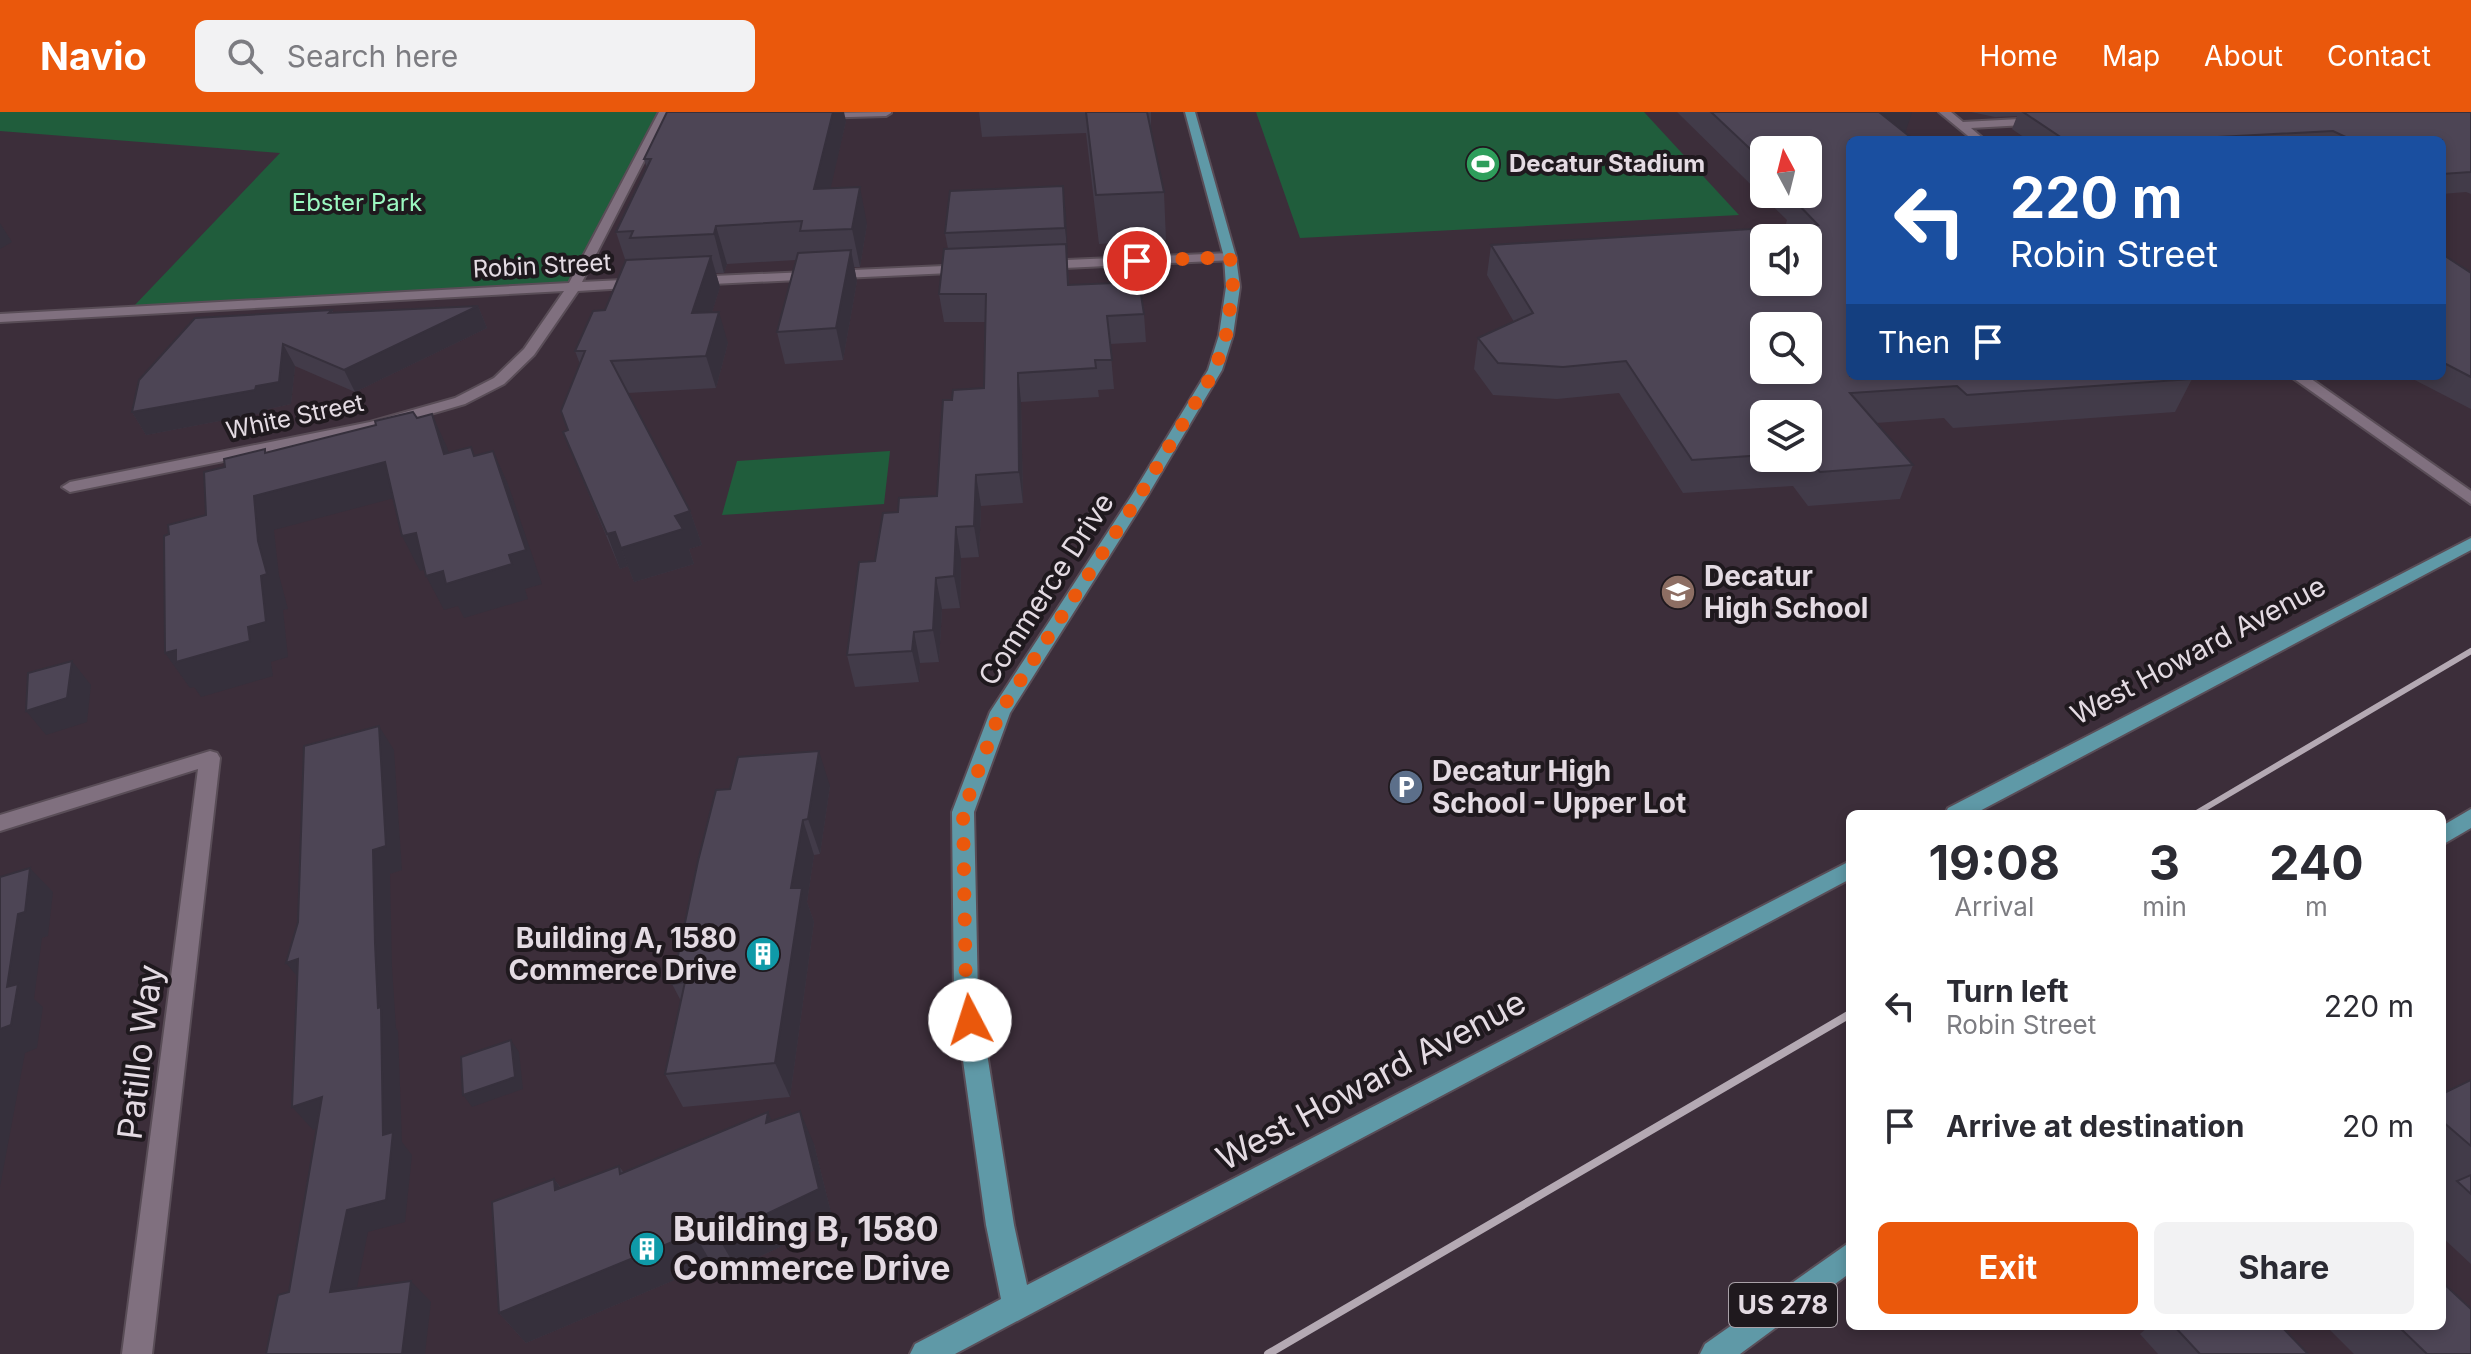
<!DOCTYPE html>
<style>
:root{--surface:#fff;--page:#f2f2f3;--text:#2b2b33;--muted:#7c7c81;--accent:#ea580c}
body{margin:0;font-family:Inter,sans-serif;background:var(--page);color:var(--text);height:100vh;display:flex;flex-direction:column;font-size:30px;white-space:nowrap}
*{box-sizing:border-box;margin:0}
p{font-size:26px;color:var(--muted)}
.icon{flex:none;width:44px;height:44px;fill:none;stroke:currentColor;stroke-width:2;stroke-linecap:round;stroke-linejoin:round}
.map{position:relative;flex:1;overflow:hidden}
.panel{position:absolute;left:1846px;top:698px;width:600px;height:520px;display:flex;flex-direction:column;background:var(--surface);border-radius:12px;box-shadow:0 4px 12px #0003}
.panel>*{flex:none}
.hud{position:absolute;left:1846px;top:24px;width:600px;height:244px;border-radius:12px;box-shadow:0 4px 12px #0003;background:#1a4fa0;color:#fff;overflow:hidden}
.needle{width:52px;rotate:353deg}
.fabs{position:absolute;left:1750px;top:24px;display:grid;gap:16px}
.fabs a{display:grid;place-items:center;width:72px;height:72px;border-radius:12px;background:var(--surface);box-shadow:0 4px 12px #0003;font-size:40px}
.pin{position:absolute;display:grid;place-items:center;width:68px;height:68px;color:#fff;margin:-34px;border:4px solid #fff;border-radius:50%;box-shadow:0 2px 8px #0007}
.me{position:absolute;width:88px;margin:-44px;rotate:355deg;stroke-linejoin:round;filter:drop-shadow(0 0 6px #0008)}
.turn{display:flex;align-items:center;gap:28px;height:168px;padding:0 32px;font-size:36px}
.turn .icon{width:104px;height:104px;stroke-width:2.5}
.turn b{display:block;font-size:56px;line-height:68px}
.then{display:flex;align-items:center;height:76px;padding:0 32px;background:#0003;gap:16px;font-size:30px}
.eta{display:flex;justify-content:space-evenly;align-items:center;height:136px;text-align:center}
.eta b{font-size:48px;font-weight:700;line-height:56px}
.primary-button{display:flex;gap:16px;margin-top:auto;padding:16px 32px}
.primary-button a{flex:1;height:92px;border-radius:12px;background:var(--accent);color:#fff;font-size:32px;font-weight:700;line-height:92px;text-align:center}
.primary-button a+a{background:var(--page);color:var(--text)}
ul{padding:0;list-style:none}
li{display:flex;align-items:center;gap:24px;height:120px;padding:0 32px}
li div{flex:1}
li b{display:block;font-size:30px}
li em{font-style:normal}
header{display:flex;align-items:center;gap:48px;box-sizing:border-box;height:112px;padding:0 40px;background:var(--accent);color:#fff}
header strong{font-size:38px}
nav{display:flex;gap:44px;margin-inline-start:auto;font-size:28px}
.search{width:560px;height:72px;background:var(--page);display:flex;align-items:center;gap:20px;box-sizing:border-box;padding:0 28px;border-radius:12px;color:var(--muted);font-size:30px}
.map>svg:first-child{display:block}
.green{fill:#205d3c}
.lines{fill:none;stroke-linecap:round;stroke-linejoin:round}
.minor-casing{stroke:#594d57;stroke-width:4}
.major-casing{stroke:#594d57;stroke-width:4}
.minor{fill:#80707f;fill-rule:evenodd}
.major{fill:#5f99a7;fill-rule:evenodd}
.rail-far1{stroke:#b4a9b3;stroke-width:6}
.rail{stroke:#b4a9b3;stroke-width:8}
.wall{fill:#423b49;fill-rule:evenodd}
.shaded-wall{fill:#36303c}
.building{fill:#4d4555;stroke:#36303c;stroke-width:2;fill-rule:evenodd}
.route{stroke:#ea580c;stroke-width:14;stroke-dasharray:0 25.2}
.labels{text-anchor:middle;stroke-width:8;stroke-linejoin:round;paint-order:stroke}
.far-poi-label{font-size:24px;font-weight:bold;fill:#e4dbe3;stroke:#1f191e;text-anchor:start}
.far-park-label{font-size:24px;fill:#9bf8c0;stroke:#1f191e}
.far-street-label{font-size:24px;fill:#e4dbe3;stroke:#1f191e}
.shield{fill:#1f191e;stroke:#a9a1a8;stroke-width:2}
.shield-label{font-size:26px;font-weight:bold;fill:#e4dbe3}
.poi-label{font-size:28px;font-weight:bold;fill:#e4dbe3;stroke:#1f191e;text-anchor:start}
.street-label{font-size:28px;fill:#e4dbe3;stroke:#1f191e}
.near-street-label{font-size:34px;fill:#e4dbe3;stroke:#1f191e}
.near-poi-label{font-size:34px;font-weight:bold;fill:#e4dbe3;stroke:#1f191e;text-anchor:start}
</style>
<header>
<strong>Navio</strong>
<div class="search"><svg class="icon" aria-label="search" viewBox="0 0 24 24"><circle cx="10" cy="10" r="6"/><path d="M15 15l6 6"/></svg>Search here</div>
<nav><a>Home</a><a>Map</a><a>About</a><a>Contact</a></nav>
</header>
<div class="map">
<svg width="2471" height="1242" viewBox="0 0 2471 1242">
<rect width="100%" height="100%" fill="#3c2e3a"/>
<g class="green">
<polygon points="0,0 661,0 568,171 133,195 280,41 0,19"/>
<polygon points="1256,0 1644,0 1739,103 1300,126"/>
<polygon points="890,339 884,392 722,403 737,349"/>
</g>
<g class="lines">
<g class="minor-casing">
<g id="minor">
<polygon points="659,0 669,0 582,170 643,167 650,171 643,175 578,179 534,243 504,272 465,292 372,319 70,380 62,375 70,370 370,310 455,286 494,266 524,237 564,179 0,210 0,202 569,171"/>
<polygon points="1939,0 1951,0 1963,10 2041,6 2046,9 2041,12 1971,16 1985,28 1973,28"/>
<polygon points="818,1 891,0 891,1 886,4 814,6 814,2"/>
<polygon points="1230,141 1234,142 1234,148 1043,157 1037,153 1043,149"/>
<polygon points="967,153 973,157 972,160 691,173 684,169 691,165"/>
<polygon points="2290,264 2307,264 2471,379 2471,392"/>
<polygon points="210,639 217,641 220,646 152,1242 122,1242 198,657 0,719 0,703"/>
</g>
</g>
<g class="major-casing">
<g id="major">
<polygon points="1185,0 1195,0 1236,145 1240,175 1233,223 1222,258 1148,383 1010,601 974,700 978,884 1014,1113 1027,1173 1850,749 1850,767 955,1242 910,1242 915,1232 1001,1187 986,1113 954,884 952,700 990,600 1132,383 1208,258 1219,223 1226,175 1224,145"/>
<polygon points="2471,426 2471,438 1974,702 1945,702 1948,696"/>
<polygon points="2471,697 2471,716 2442,733 2442,714"/>
<polygon points="1850,1130 1850,1161 1740,1242 1700,1242 1705,1232"/>
</g>
</g>
<use href="#minor" class="minor"/>
<use href="#major" class="major"/>
<polyline class="rail-far1" points="2195,702 2471,539"/>
<polyline class="rail" points="1268,1242 1850,902"/>
</g>
<g class="wall">
<polygon points="979,0 1151,0 1151,17 1164,80 1166,128 1099,132 1086,21 982,25"/>
<path d="M1677 0H1912L1850 28V264L2192 267 2175 300 1953 316 1944 306 1876 311 1913 353 1900 387 1808 394 1793 374 1683 381 1619 281 1557 287 1493 283 1474 257 1478 226 1514 210 1487 163 1491 133 1785 115 1787 108ZM1764 38 1808 82H1764ZM1764 302H1808V346H1764Z"/>
<polygon points="1971,0 2471,0 2471,82 2466,80 2442,82 2442,28 2028,28 2012,17 2017,4 1995,5"/>
<polygon points="846,9 830,76 867,112 860,155 854,155 857,169 843,248 785,252 777,220 796,148 727,152 724,161 716,161 720,175 712,200 728,231 716,276 628,281 690,399 702,433 689,437 694,452 634,470 628,454 620,457 563,320 568,318 580,252 575,239 605,198 626,150 616,120 647,56 644,47"/>
<polygon points="1063,74 1069,173 1144,202 1146,230 1110,232 1114,277 1098,278 1099,285 1021,290 1023,391 981,394 979,445 961,446 960,496 942,497 939,550 920,551 919,570 855,575 847,543 875,449 898,400 937,384 952,288 984,276 985,210 944,210 939,182 948,137 945,121"/>
<polygon points="2442,142 2471,161 2471,297 2407,264 2442,264"/>
<polygon points="478,194 487,216 355,280 295,254 291,292 268,297 267,300 146,323 132,300 332,198 333,200"/>
<polygon points="830,674 820,742 814,743 807,790 814,810 790,985 683,995 665,962 681,889 672,872"/>
<polygon points="2471,968 2471,1152 2442,1125 2442,1081 2444,1079 2442,1077 2442,982"/>
<polygon points="772,1009 814,1032 833,1109 736,1156 712,1152 526,1231 499,1201 554,1067 561,1076 619,1054 624,1061"/>
<polygon points="2149,1214 2281,1214 2308,1242 2158,1242 2140,1222"/>
<polygon points="2326,1214 2442,1214 2471,1242 2354,1242"/>
</g>
<g class="shaded-wall">
<polygon points="833,0 844,0 846,9 822,114 814,77"/>
<polygon points="1878,0 1912,0 1905,22"/>
<polygon points="1063,74 1066,103 1068,145 1065,116"/>
<polygon points="860,75 867,112 860,155 852,117"/>
<polygon points="0,111 12,130 0,137"/>
<polygon points="716,114 727,152 724,161 714,122"/>
<polygon points="851,138 857,169 843,248 836,216"/>
<polygon points="711,144 720,175 702,232 692,201"/>
<polygon points="478,194 487,216 355,280 344,258"/>
<polygon points="719,200 728,231 716,276 706,244"/>
<polygon points="283,232 295,254 291,292 268,297 267,300 146,323 132,300 256,274"/>
<polygon points="1018,261 1021,290 1023,391 1019,360"/>
<polygon points="432,302 447,335 460,375 444,342"/>
<polygon points="493,339 508,372 542,472 525,477 528,487 464,506 458,494 444,498 426,464 509,443"/>
<polygon points="385,350 402,384 274,418 279,463 288,497 283,498 288,545 271,550 273,564 201,585 194,575 190,576 165,541 248,515 258,429 254,384"/>
<polygon points="976,363 981,394 979,445 974,414"/>
<polygon points="690,399 702,433 689,437 694,452 634,470 621,436 675,404"/>
<polygon points="956,415 961,446 960,496 954,464"/>
<polygon points="615,420 628,454 620,457 607,422"/>
<polygon points="416,421 433,455 420,459 402,424"/>
<polygon points="936,466 942,497 939,550 933,518"/>
<polygon points="914,520 920,551 919,570 912,539"/>
<polygon points="72,549 91,573 87,610 46,623 26,599"/>
<polygon points="379,614 394,638 402,758 390,762 392,855 396,916 398,919 402,1030 412,1043 405,1110 368,1120 352,1201 330,1180 347,1098 378,896 375,831 373,738"/>
<polygon points="819,639 830,674 820,742 808,707"/>
<polygon points="803,708 814,743 807,790 814,810 790,985 775,951 791,776"/>
<polygon points="30,756 53,780 48,824 42,826 34,887 43,895 37,936 25,941 0,1075 0,917 18,802"/>
<polygon points="298,847 305,874 286,851"/>
<polygon points="511,928 519,940 523,977 472,995 463,983"/>
<polygon points="322,985 342,1008 313,1018 292,995"/>
<polygon points="800,999 814,1032 833,1109 736,1156 718,1125"/>
<polygon points="768,1000 783,1033 766,1011"/>
<polygon points="554,1067 577,1099 555,1078"/>
<polygon points="694,1121 712,1152 526,1231 499,1201"/>
<polygon points="411,1169 431,1190 425,1242 402,1242"/>
</g>
<g class="building">
<polygon points="667,0 833,0 814,77 860,75 852,117 800,119 802,109 716,114 714,122 630,126 633,119 616,120 651,47 644,47"/>
<polygon points="1086,0 1147,0 1164,80 1096,83"/>
<path d="M1711 0H1879L1914 28H1850V264H2189L2192 267 1967 283 1957 274 1850 281 1913 353 1820 360 1808 345V302H1764V343L1692 348 1626 249 1563 255 1498 251 1478 226 1533 201 1491 133 1818 113 1793 87 1803 86 1799 82H1808V38H1764V50ZM1764 126H1808V170H1764ZM1764 214H1808V258H1764Z"/>
<polygon points="2023,0 2471,0 2471,60 2442,62 2442,28 2352,28 2333,19 2198,26 2202,28 2065,28"/>
<polygon points="1063,74 1065,116 945,121 950,79"/>
<polygon points="1066,132 1068,173 1139,170 1144,202 1107,204 1112,248 1095,248 1096,256 1018,261 1019,360 976,363 974,414 956,415 954,464 936,466 933,518 914,520 912,539 847,543 859,450 875,449 883,401 898,400 899,386 937,384 943,288 952,288 953,278 984,276 986,182 939,182 944,137"/>
<polygon points="851,138 836,216 777,220 798,141"/>
<polygon points="2442,142 2471,161 2471,265 2442,250"/>
<polygon points="711,144 692,201 719,200 706,244 611,249 690,399 675,404 683,417 621,436 615,420 607,422 563,320 568,318 561,299 585,239 575,239 593,199 605,198 626,148"/>
<polygon points="478,194 344,258 283,232 279,270 256,274 255,278 132,300 139,268 195,206 332,198 329,201"/>
<polygon points="413,300 417,306 432,302 444,342 471,335 474,344 493,339 526,438 509,443 512,452 446,472 443,459 426,464 416,421 402,424 385,350 254,384 258,429 267,462 261,464 266,510 248,515 250,529 176,550 176,538 165,541 164,424 169,422 168,413 206,403 204,360 225,355 224,347 265,337 265,341 376,313 375,309"/>
<polygon points="72,549 67,586 26,599 28,561"/>
<polygon points="379,614 386,734 373,738 375,831 378,896 381,895 383,1023 393,1020 386,1088 347,1098 330,1180 411,1169 402,1242 266,1242 278,1183 289,1180 322,985 292,995 298,847 286,851 298,810 304,634"/>
<polygon points="819,639 808,707 803,708 791,776 802,776 775,951 665,962 685,870 672,872 698,749 716,678 730,677 738,645"/>
<polygon points="30,756 25,800 18,802 7,875 18,872 11,913 0,917 0,765"/>
<polygon points="511,928 515,965 463,983 461,945"/>
<polygon points="2471,968 2471,1034 2442,1009 2442,982"/>
<polygon points="800,999 819,1077 718,1125 694,1121 499,1201 492,1090 554,1067 555,1078 619,1054 620,1062 768,1000 766,1011"/>
<polygon points="2471,1063 2471,1082 2457,1069"/>
<polygon points="2442,1170 2471,1197 2471,1242 2427,1242 2398,1214 2442,1214"/>
<polygon points="2174,1214 2281,1214 2308,1242 2200,1242"/>
</g>
<g class="lines">
<polyline class="route" points="970,908 966,884 963,700 1000,600 1140,383 1215,258 1226,223 1233,175 1230,145 1137,149"/>
</g>
<defs>
<g id="stadium-disc" transform="scale(1.8)"><circle r="9.5" fill="#2e9e5b" stroke="#1f191e"/><path d="M0-5a6.5 5 0 1 0 0 10a6.5 5 0 1 0 0-10ZM-3.5-1.8h7v3.6h-7Z" fill="#fff"/></g>
<g id="school-disc" transform="scale(1.8)"><circle r="9.5" fill="#8d6e63" stroke="#1f191e"/><path d="M0-5L7-2L0 1L-7-2ZM-4 1L0 2.5L4 1V4Q0 6-4 4Z" fill="#fff"/></g>
<g id="parking-disc" transform="scale(1.8)"><circle r="9.5" fill="#5c6f8a" stroke="#1f191e"/><path d="M-3.5-5.5H1a3.5 3.5 0 0 1 0 7H-1V5.5H-3.5ZM-1-3.4V-.6H.8a1.4 1.4 0 0 0 0-2.8Z" fill="#fff"/></g>
<g id="building-disc" transform="scale(1.8)"><circle r="9.5" fill="#0f9aa8" stroke="#1f191e"/><path d="M-4-6H4V6H1V3H-1V6H-4ZM-2.5-4.3h1.7v1.8h-1.7ZM.8-4.3h1.7v1.8H.8ZM-2.5-1h1.7V.8h-1.7ZM.8-1h1.7V.8H.8Z" fill="#fff"/></g>
</defs>
<g fill-rule="evenodd">
<use href="#stadium-disc" x="1483" y="52"/>
<use href="#school-disc" x="1678" y="480"/>
<use href="#parking-disc" x="1406" y="675"/>
<use href="#building-disc" x="763" y="842"/>
<use href="#building-disc" x="647" y="1137"/>
</g>
<g class="labels">
<g class="far-poi-label">
<text x="1509" y="60">Decatur Stadium</text>
</g>
<g class="far-park-label">
<text x="357" y="99">Ebster Park</text>
</g>
<g class="far-street-label">
<text transform="translate(542 154) rotate(-3)" y="8">Robin Street</text>
<text transform="translate(295 305) rotate(-12)" y="8">White Street</text>
</g>
<rect class="shield" x="1729" y="1171" width="108" height="44" rx="6"/>
<g class="shield-label">
<text x="1783" y="1202">US 278</text>
</g>
<g class="poi-label">
<text x="1704" y="474">Decatur<tspan x="1704" dy="32">High School</tspan></text>
<text x="1432" y="669">Decatur High<tspan x="1432" dy="32">School - Upper Lot</tspan></text>
<text x="737" y="836" text-anchor="end">Building A, 1580<tspan x="737" dy="32">Commerce Drive</tspan></text>
</g>
<g class="street-label">
<text transform="translate(1046 477) rotate(-57)" y="10">Commerce Drive</text>
<text transform="translate(2198 538) rotate(-28)" y="10">West Howard Avenue</text>
</g>
<g class="near-street-label">
<text transform="translate(140 940) rotate(-83)" y="12">Patillo Way</text>
<text transform="translate(1371 968) rotate(-28)" y="12">West Howard Avenue</text>
</g>
<g class="near-poi-label">
<text x="673" y="1129">Building B, 1580<tspan x="673" dy="39">Commerce Drive</tspan></text>
</g>
</g>
</svg>
<div class="fabs">
<a><svg class="needle" viewBox="-14 -14 28 28"><path d="M0-13l5 13h-10z" fill="#e53935"/><path d="M0 13l5-13h-10z" fill="#7c7c81"/></svg></a>
<a><svg class="icon" aria-label="sound" viewBox="0 0 24 24"><path d="M4 9h4l5-4v14l-5-4H4zM17 9q2 3 0 6"/></svg></a>
<a><svg class="icon" aria-label="search" viewBox="0 0 24 24"><circle cx="10" cy="10" r="6"/><path d="M15 15l6 6"/></svg></a>
<a><svg class="icon" aria-label="layers" viewBox="0 0 24 24"><path d="M12 4l9 5-9 5-9-5zM3 14l9 5 9-5"/></svg></a>
</div>
<div class="pin" style="left:1137px;top:149px;background:#d93025"><svg class="icon" aria-label="arrive" viewBox="0 0 24 24"><path d="M6 21V4h12l-3 4 3 4H6"/></svg></div>
<svg class="me" style="left:970px;top:908px" viewBox="-20 -20 40 40"><circle r="19" fill="#fff"/><path d="M0-13L10 11 0 6-10 11z" fill="#ea580c"/></svg>
<div class="hud">
<div class="turn"><svg class="icon" aria-label="left" viewBox="0 0 24 24"><path d="M17 20v-9H6M10 6l-5 5 5 5"/></svg><div><b>220 m</b>Robin Street</div></div>
<div class="then">Then<svg class="icon" aria-label="arrive" viewBox="0 0 24 24"><path d="M6 21V4h12l-3 4 3 4H6"/></svg></div>
</div>
<section class="panel">
<div class="eta">
<div><b>19:08</b><p>Arrival</p></div>
<div><b>3</b><p>min</p></div>
<div><b>240</b><p>m</p></div>
</div>
<ul>
<li><svg class="icon" aria-label="left" viewBox="0 0 24 24"><path d="M17 20v-9H6M10 6l-5 5 5 5"/></svg><div><b>Turn left</b><p>Robin Street</p></div><em>220 m</em></li>
<li><svg class="icon" aria-label="arrive" viewBox="0 0 24 24"><path d="M6 21V4h12l-3 4 3 4H6"/></svg><div><b>Arrive at destination</b></div><em>20 m</em></li>
</ul>
<div class="primary-button"><a>Exit</a><a>Share</a></div>
</section>
</div>
